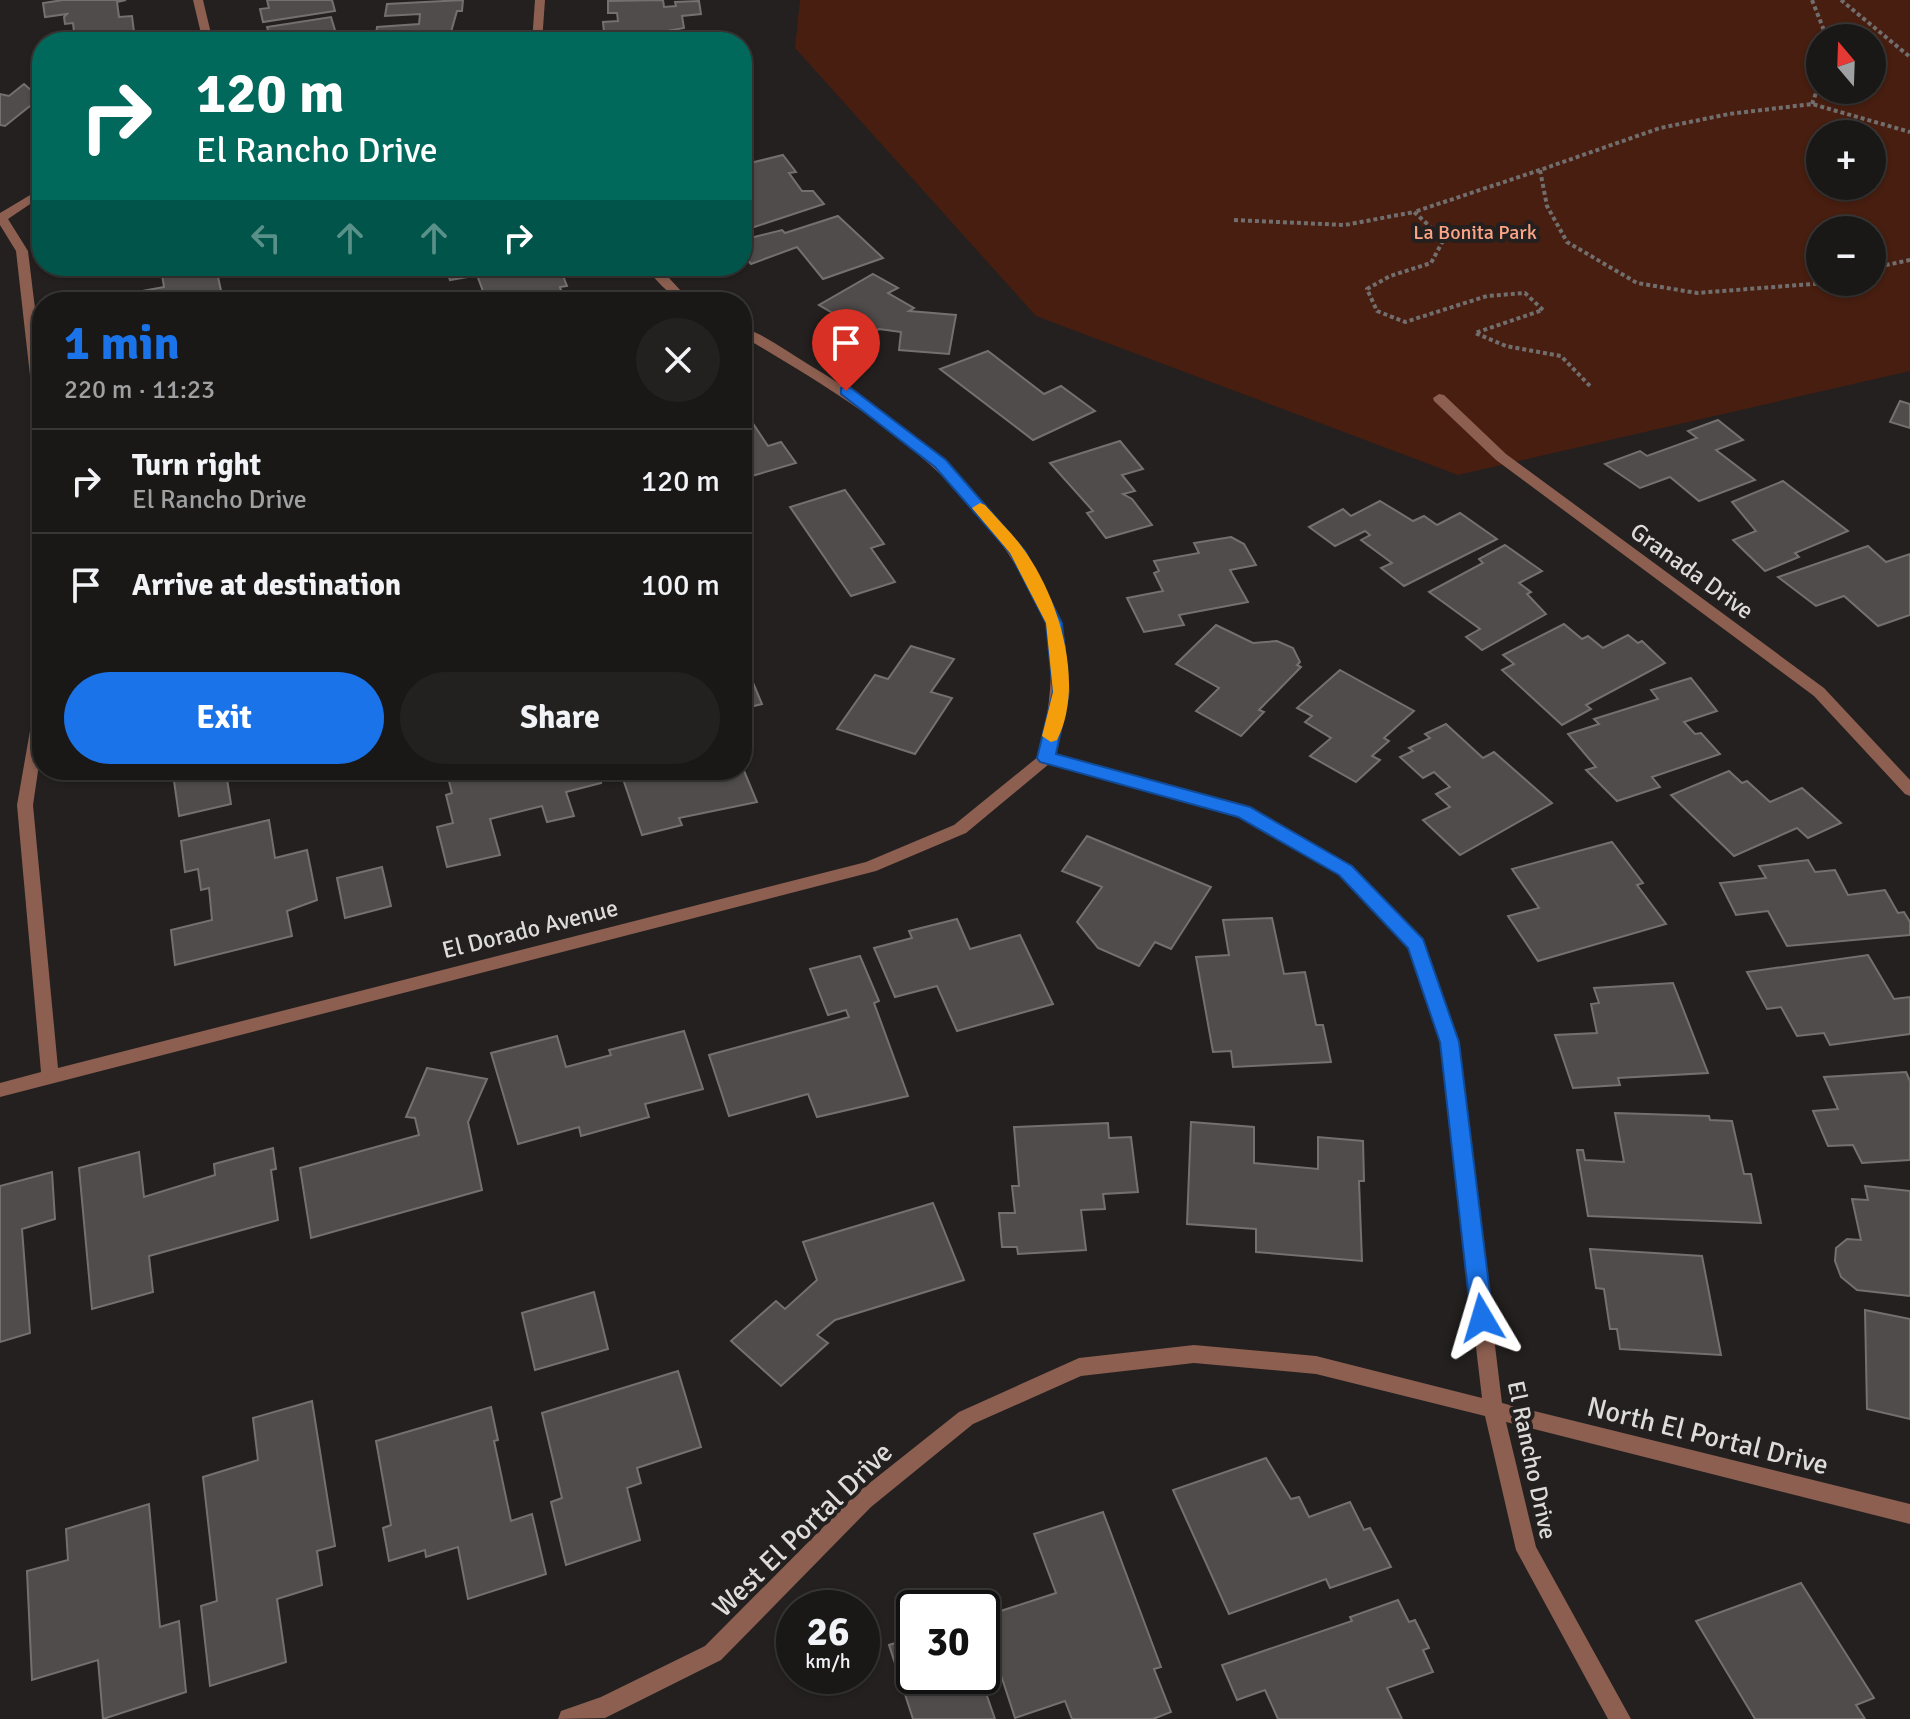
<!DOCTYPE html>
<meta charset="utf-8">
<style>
:root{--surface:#1a1817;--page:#232120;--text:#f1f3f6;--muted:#9fa0a1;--line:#383736;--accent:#1a73e8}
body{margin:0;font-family:Signika,sans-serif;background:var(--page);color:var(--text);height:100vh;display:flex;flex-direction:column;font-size:30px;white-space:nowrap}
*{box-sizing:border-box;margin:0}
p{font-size:26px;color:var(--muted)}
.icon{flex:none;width:44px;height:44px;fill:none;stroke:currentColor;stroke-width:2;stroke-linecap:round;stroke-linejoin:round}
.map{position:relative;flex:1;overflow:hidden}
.details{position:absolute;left:32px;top:292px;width:720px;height:488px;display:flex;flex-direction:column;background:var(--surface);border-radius:32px;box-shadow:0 2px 6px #0004,0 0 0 2px var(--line)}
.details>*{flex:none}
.top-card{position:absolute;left:32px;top:32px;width:720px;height:244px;border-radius:32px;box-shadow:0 2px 6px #0004,0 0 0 2px var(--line);background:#00695c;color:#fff;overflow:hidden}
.needle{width:52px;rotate:341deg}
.buttons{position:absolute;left:1806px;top:24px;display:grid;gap:16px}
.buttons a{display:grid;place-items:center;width:80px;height:80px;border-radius:50%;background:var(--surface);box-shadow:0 2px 6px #0004,0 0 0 2px var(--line);font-size:40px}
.speed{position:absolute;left:776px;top:1590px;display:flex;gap:16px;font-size:40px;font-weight:700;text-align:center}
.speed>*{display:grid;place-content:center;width:104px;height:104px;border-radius:50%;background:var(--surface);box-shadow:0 2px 6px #0004,0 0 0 2px var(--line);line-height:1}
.speed small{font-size:20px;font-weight:400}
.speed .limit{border:4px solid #111;border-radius:12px;background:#fff;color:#111}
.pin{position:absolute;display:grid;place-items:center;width:68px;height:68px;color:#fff;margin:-82px -34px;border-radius:50% 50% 50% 0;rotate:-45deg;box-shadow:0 0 8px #0007}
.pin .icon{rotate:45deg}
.me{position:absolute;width:88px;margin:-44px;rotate:353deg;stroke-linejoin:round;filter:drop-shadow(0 0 6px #0008)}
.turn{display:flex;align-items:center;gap:28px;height:168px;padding:0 32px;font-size:36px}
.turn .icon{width:104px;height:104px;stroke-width:2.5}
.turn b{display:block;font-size:56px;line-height:68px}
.lanes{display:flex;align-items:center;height:76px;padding:0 32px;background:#0003;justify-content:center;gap:40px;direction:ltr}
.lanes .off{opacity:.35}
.round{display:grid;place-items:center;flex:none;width:84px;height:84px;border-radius:42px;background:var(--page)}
.headline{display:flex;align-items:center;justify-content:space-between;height:136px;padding:0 32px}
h1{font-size:48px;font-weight:700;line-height:60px;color:var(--accent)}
.button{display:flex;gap:16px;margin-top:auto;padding:16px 32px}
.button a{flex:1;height:92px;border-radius:48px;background:var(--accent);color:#fff;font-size:32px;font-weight:700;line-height:92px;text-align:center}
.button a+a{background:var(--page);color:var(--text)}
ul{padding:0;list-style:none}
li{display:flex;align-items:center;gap:24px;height:104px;padding:0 32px;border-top:2px solid var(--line)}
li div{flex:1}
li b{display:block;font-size:30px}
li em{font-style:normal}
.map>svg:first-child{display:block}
.green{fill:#471e10;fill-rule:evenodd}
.building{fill:#4f4c4b;stroke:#74706f;stroke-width:2}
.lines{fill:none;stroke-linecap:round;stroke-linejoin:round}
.path{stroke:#716e6d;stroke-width:4;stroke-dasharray:4 3;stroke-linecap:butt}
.minor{fill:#8c5f50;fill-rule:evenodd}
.route{fill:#1a73e8;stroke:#114b97;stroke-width:2}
.slow{fill:#f59e0b}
.labels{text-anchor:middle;stroke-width:8;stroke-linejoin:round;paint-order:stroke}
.far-park-label{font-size:20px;fill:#fca587;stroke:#23201f}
.street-label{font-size:24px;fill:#dedcdb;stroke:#23201f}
.near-street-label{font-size:28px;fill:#dedcdb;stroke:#23201f}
</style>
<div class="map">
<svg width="1910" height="1719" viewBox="0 0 1910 1719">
<rect width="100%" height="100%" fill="#23201f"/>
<path class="green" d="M800 0H1910V371L1458 475 1036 316 795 48ZM1820 38H1872V90H1820ZM1820 134H1872V186H1820ZM1820 230H1872V282H1820Z"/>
<g class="building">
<polygon points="63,0 126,0 117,2 119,17 132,16 134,32 75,41 73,23 65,24 64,17 67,14 45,17 43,3"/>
<polygon points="267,0 332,0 335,11 263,22 260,9 269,8"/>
<polygon points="463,0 462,11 457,11 451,32 409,34 400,42 375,42 377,27 419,24 420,14 385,16 387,4"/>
<polygon points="663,0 664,7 676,6 675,2 699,1 701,14 682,16 684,28 655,33 656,42 605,42 603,22 618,21 617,13 608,13 608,1"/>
<polygon points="331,17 338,40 272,42 267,27"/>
<polygon points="24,84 40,98 5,126 0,125 0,94 9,96"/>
<polygon points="783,155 796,172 789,173 802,191 813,191 824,204 742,231 742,165"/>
<polygon points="838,216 883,258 823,279 797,247 751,264 742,254 742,240 782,230 785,233"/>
<polygon points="154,266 247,266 248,272 218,277 222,295 182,302 144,302 142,291 164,287 161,268 154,269"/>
<polygon points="445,266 505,266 507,270 450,280"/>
<polygon points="528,266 559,266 567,286 560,287 565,302 487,302 477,275"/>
<polygon points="873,274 898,288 888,293 914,308 909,311 956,315 949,354 899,350 901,332 879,329 870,335 819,305"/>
<polygon points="988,351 1044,394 1061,386 1095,411 1033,440 940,369"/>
<polygon points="1900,401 1910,404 1910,428 1890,422"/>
<polygon points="742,416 747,424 752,422 768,446 781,442 796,463 742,479"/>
<polygon points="1718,420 1743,440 1716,450 1755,480 1699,501 1670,477 1640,488 1605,464 1640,451 1647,456 1697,438 1688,431"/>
<polygon points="1120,441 1143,469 1122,475 1135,491 1123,494 1132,499 1152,525 1106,538 1087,513 1093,511 1050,463"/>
<polygon points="1783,481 1848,531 1795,553 1799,557 1765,571 1733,540 1756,531 1732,502"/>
<polygon points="845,490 884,544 871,548 895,582 851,596 790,507"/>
<polygon points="1380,501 1413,521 1424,516 1437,525 1460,513 1497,539 1404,586 1381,568 1392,563 1361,540 1370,535 1365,531 1335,546 1309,527 1343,509 1351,516"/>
<polygon points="1231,537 1244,544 1256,565 1230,570 1248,602 1179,615 1184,625 1144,632 1127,598 1163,591 1154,573 1159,571 1154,561 1199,553 1194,543"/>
<polygon points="1505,545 1542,571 1519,583 1531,592 1527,594 1546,614 1482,650 1466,637 1480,629 1429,592 1483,563 1479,559"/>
<polygon points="1868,546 1886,562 1910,554 1910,615 1878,626 1844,596 1816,606 1778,577"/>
<polygon points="1564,624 1582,639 1588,636 1603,648 1628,635 1638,643 1642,641 1665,663 1586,705 1591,709 1562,725 1502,670 1514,664 1503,655"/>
<polygon points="1216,625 1253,643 1277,641 1293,648 1300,662 1297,665 1301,667 1259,710 1264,712 1241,736 1196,711 1219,688 1176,664"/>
<polygon points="911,646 954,659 931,692 952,698 915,754 837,729 875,675 888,679"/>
<polygon points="746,666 762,704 742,709 742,667"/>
<polygon points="1340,670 1414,711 1384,738 1389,741 1372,756 1380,760 1356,782 1310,756 1331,738 1305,722 1312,716 1297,708"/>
<polygon points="1691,678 1717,711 1684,722 1695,734 1701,733 1720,754 1652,777 1660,787 1617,801 1586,770 1596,767 1568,734 1599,724 1594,719 1658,699 1651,690"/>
<polygon points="1446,724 1483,758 1494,752 1552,803 1460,855 1423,820 1450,807 1436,794 1450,787 1434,772 1423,778 1400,757 1413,751 1409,748 1430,738 1425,734"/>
<polygon points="742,766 757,802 679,818 682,825 642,835 620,770 742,770"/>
<polygon points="178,770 269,770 227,779 231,804 179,816 174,781 179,780"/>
<polygon points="446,770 597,770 601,783 566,792 574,816 547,822 542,806 490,819 500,855 447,867 437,827 453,823 446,795 452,793"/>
<polygon points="1729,771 1742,783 1747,781 1770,802 1802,788 1841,823 1808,838 1797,828 1734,856 1671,795"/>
<polygon points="269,820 275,858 307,850 317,900 287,911 292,936 175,965 171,930 212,920 209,888 201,890 198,869 185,872 181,841"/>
<polygon points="1087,836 1211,887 1171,949 1155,942 1139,966 1098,948 1077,922 1102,887 1062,871"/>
<polygon points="1612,842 1643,883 1637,885 1666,924 1538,961 1508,916 1539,908 1512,869"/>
<polygon points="1808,860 1815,872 1835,870 1848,895 1885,890 1898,913 1904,912 1910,922 1910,935 1787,946 1768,911 1736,915 1720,883 1766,878 1759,866"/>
<polygon points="382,867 391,906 345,918 337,878"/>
<polygon points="1272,918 1284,974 1305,972 1316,1025 1323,1025 1331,1062 1233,1067 1231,1051 1213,1052 1196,957 1229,955 1223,920"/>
<polygon points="957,919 970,949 1020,935 1053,1004 957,1031 937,986 895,997 874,948 912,938 909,931"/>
<polygon points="1868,955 1894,999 1910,997 1910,1034 1830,1045 1824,1033 1797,1036 1781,1007 1767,1009 1747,972"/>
<polygon points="860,956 879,1001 874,1003 908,1096 817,1117 808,1094 729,1116 709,1055 849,1017 846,1010 828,1015 810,969"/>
<polygon points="1673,983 1708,1073 1618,1078 1620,1085 1573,1088 1555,1035 1597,1033 1591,1004 1599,1003 1594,988"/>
<polygon points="684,1031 703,1089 645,1104 649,1117 581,1136 579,1127 518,1144 491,1053 557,1036 566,1067 611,1055 609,1050"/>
<polygon points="427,1068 487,1079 468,1122 482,1190 311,1238 300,1168 419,1135 415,1118 406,1117"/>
<polygon points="1906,1072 1910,1081 1910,1160 1862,1163 1853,1145 1828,1146 1813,1111 1838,1109 1824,1077"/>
<polygon points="1615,1113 1709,1116 1710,1120 1732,1121 1744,1174 1751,1174 1761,1223 1588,1216 1577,1150 1583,1150 1585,1160 1624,1162"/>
<polygon points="1191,1122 1254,1127 1254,1163 1318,1169 1318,1137 1363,1141 1364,1181 1359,1181 1362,1261 1256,1252 1256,1229 1187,1224"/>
<polygon points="1108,1123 1109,1138 1131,1137 1138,1192 1103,1194 1105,1209 1081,1210 1086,1250 1018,1254 1017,1247 1002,1247 999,1213 1015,1213 1012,1186 1019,1186 1014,1127"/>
<polygon points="273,1148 276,1169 271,1170 278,1220 149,1256 153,1292 92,1309 79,1168 139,1152 144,1197 215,1175 214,1164"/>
<polygon points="52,1172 55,1219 22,1229 30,1333 0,1342 0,1186"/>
<polygon points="1865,1186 1910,1191 1910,1296 1857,1290 1841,1277 1835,1261 1836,1248 1847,1239 1861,1240 1852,1199 1868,1200"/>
<polygon points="933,1203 964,1280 835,1320 817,1335 828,1343 781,1386 731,1341 776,1301 785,1309 817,1280 803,1242"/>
<polygon points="1590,1249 1702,1256 1721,1355 1620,1349 1617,1329 1610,1329 1604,1289 1596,1288"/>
<polygon points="594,1292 608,1349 535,1370 522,1313"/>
<polygon points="1865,1310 1910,1319 1910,1419 1867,1409"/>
<polygon points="678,1371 701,1447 637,1468 641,1483 627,1488 640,1540 566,1565 551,1502 562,1498 542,1413"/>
<polygon points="312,1401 335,1546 317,1551 322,1585 277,1599 286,1662 210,1686 201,1606 217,1601 203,1477 258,1460 253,1418"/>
<polygon points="491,1407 498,1440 494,1441 511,1521 532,1514 546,1574 468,1599 458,1547 426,1557 425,1550 389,1561 383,1528 391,1525 376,1441"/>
<polygon points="1266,1458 1291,1499 1299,1497 1309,1517 1350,1502 1364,1530 1370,1528 1391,1567 1330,1588 1326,1579 1229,1614 1173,1490"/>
<polygon points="149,1504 160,1627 179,1621 186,1692 103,1719 98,1660 32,1680 27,1571 68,1560 66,1529"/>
<polygon points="1103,1512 1161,1667 1154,1669 1171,1712 1153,1719 1072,1719 1065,1701 1015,1718 982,1617 1056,1593 1034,1534"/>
<polygon points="1801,1583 1874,1698 1856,1705 1865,1719 1755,1719 1696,1621"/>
<polygon points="1398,1600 1409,1622 1415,1620 1429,1648 1423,1650 1433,1672 1387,1688 1402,1719 1278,1719 1265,1690 1237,1700 1222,1665 1352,1621 1350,1617"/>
<polygon points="914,1637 914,1676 980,1676 995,1719 913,1719 889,1645"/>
</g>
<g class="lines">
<g class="path">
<polyline points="1812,0 1827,38"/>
<polyline points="1841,0 1910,57"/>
<polyline points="1812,104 1820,82"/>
<polyline points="1540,170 1414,212 1444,239 1431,263 1390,276 1367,289 1377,311 1405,322 1487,296 1525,293 1543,310 1475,333 1506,346 1561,356 1591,387"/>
<polyline points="1234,220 1345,225 1414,212"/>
<polyline points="1872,268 1910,260"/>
<polyline points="1838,282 1697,293 1637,283 1567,242 1547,206 1540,170 1660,128 1729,114 1812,104 1910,132"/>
</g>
<g class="minor">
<polygon points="193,0 203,0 213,42 203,42"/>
<polygon points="535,0 545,0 542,42 532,42"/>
<polygon points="42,188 42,196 8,219 28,251 42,366 42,424 35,420 16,251 0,225 0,213"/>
<path d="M645 266H658L681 291 698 302C673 302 660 285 645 266Z"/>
<path d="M742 327C766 335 789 353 811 366 898 419 978 481 1032 569 1041 584 1053 600 1059 617 1074 661 1064 711 1054 755L1250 808 1351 866 1422 939 1458 1042 1502 1403 1910 1504V1524L1506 1422 1536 1547 1631 1719H1608L1516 1550 1485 1416 1316 1374 1194 1363 1081 1376 973 1424 871 1507 721 1660 605 1718 558 1719 561 1711 601 1697 705 1646 857 1493 959 1412 1079 1358 1194 1345 1316 1356 1482 1398 1440 1042 1409 947 1339 874 1239 816 1049 764 966 833 876 871 0 1097V1083L41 1072 17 805 37 691 42 690V744L33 805 58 1068 866 862 954 825 1039 756C1049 712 1056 668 1046 623 1042 604 1028 586 1018 569 953 462 847 398 742 336Z"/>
<polygon points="1439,394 1444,395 1506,454 1824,688 1910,780 1910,796 1905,794 1814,696 1496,460 1434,401 1433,398"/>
</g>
</g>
<polygon class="route" points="841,388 851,388 946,460 1025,551 1062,623 1069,692 1056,754 1250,807 1352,866 1423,939 1459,1042 1493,1318 1490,1325 1482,1328 1474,1325 1471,1318 1440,1042 1408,948 1339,875 1238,817 1040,762 1037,758 1053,692 1046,623 1010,553 935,467 841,394"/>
<path class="slow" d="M980 503 985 505C997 519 1011 532 1022 547 1058 595 1086 683 1057 740L1051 742 1042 736 1053 692 1046 623 1010 553 972 508Z"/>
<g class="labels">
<g class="far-park-label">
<text x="1475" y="239">La Bonita Park</text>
</g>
<g class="street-label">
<text transform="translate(1692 571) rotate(36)" y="8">Granada Drive</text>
<text transform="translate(530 929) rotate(-14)" y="8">El Dorado Avenue</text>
<text transform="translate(1532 1460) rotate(78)" y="8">El Rancho Drive</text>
</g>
<g class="near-street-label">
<text transform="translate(1708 1435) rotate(14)" y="10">North El Portal Drive</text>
<text transform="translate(802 1529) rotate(-44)" y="10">West El Portal Drive</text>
</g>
</g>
</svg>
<div class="buttons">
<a><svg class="needle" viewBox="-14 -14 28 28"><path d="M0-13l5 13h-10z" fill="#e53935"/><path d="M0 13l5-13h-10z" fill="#9fa0a1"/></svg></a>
<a>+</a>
<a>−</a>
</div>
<div class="speed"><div>26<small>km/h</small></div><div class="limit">30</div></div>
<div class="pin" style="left:846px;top:391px;background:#d93025"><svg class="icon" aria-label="arrive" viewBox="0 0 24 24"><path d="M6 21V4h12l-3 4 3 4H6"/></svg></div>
<svg class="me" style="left:1482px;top:1318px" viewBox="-20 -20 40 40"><path d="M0-17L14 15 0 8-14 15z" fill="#1a73e8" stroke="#fff" stroke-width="4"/></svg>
<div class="top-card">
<div class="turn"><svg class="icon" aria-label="right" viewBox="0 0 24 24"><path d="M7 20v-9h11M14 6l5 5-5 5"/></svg><div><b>120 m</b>El Rancho Drive</div></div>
<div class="lanes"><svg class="icon off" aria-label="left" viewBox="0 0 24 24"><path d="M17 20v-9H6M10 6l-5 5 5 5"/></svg><svg class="icon off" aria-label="ahead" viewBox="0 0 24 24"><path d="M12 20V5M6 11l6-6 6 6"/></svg><svg class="icon off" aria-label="ahead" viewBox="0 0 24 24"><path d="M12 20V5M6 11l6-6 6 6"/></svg><svg class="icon" aria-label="right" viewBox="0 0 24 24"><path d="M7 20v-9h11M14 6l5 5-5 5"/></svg></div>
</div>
<section class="details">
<div class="headline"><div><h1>1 min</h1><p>220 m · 11:23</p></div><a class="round"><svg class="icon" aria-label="close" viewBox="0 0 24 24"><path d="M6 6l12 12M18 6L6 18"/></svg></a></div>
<ul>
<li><svg class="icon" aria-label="right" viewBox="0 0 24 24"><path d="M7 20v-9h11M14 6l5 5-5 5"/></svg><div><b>Turn right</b><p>El Rancho Drive</p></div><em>120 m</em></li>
<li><svg class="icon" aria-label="arrive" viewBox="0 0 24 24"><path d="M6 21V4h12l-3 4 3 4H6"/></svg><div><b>Arrive at destination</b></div><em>100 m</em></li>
</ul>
<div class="button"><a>Exit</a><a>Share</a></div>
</section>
</div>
